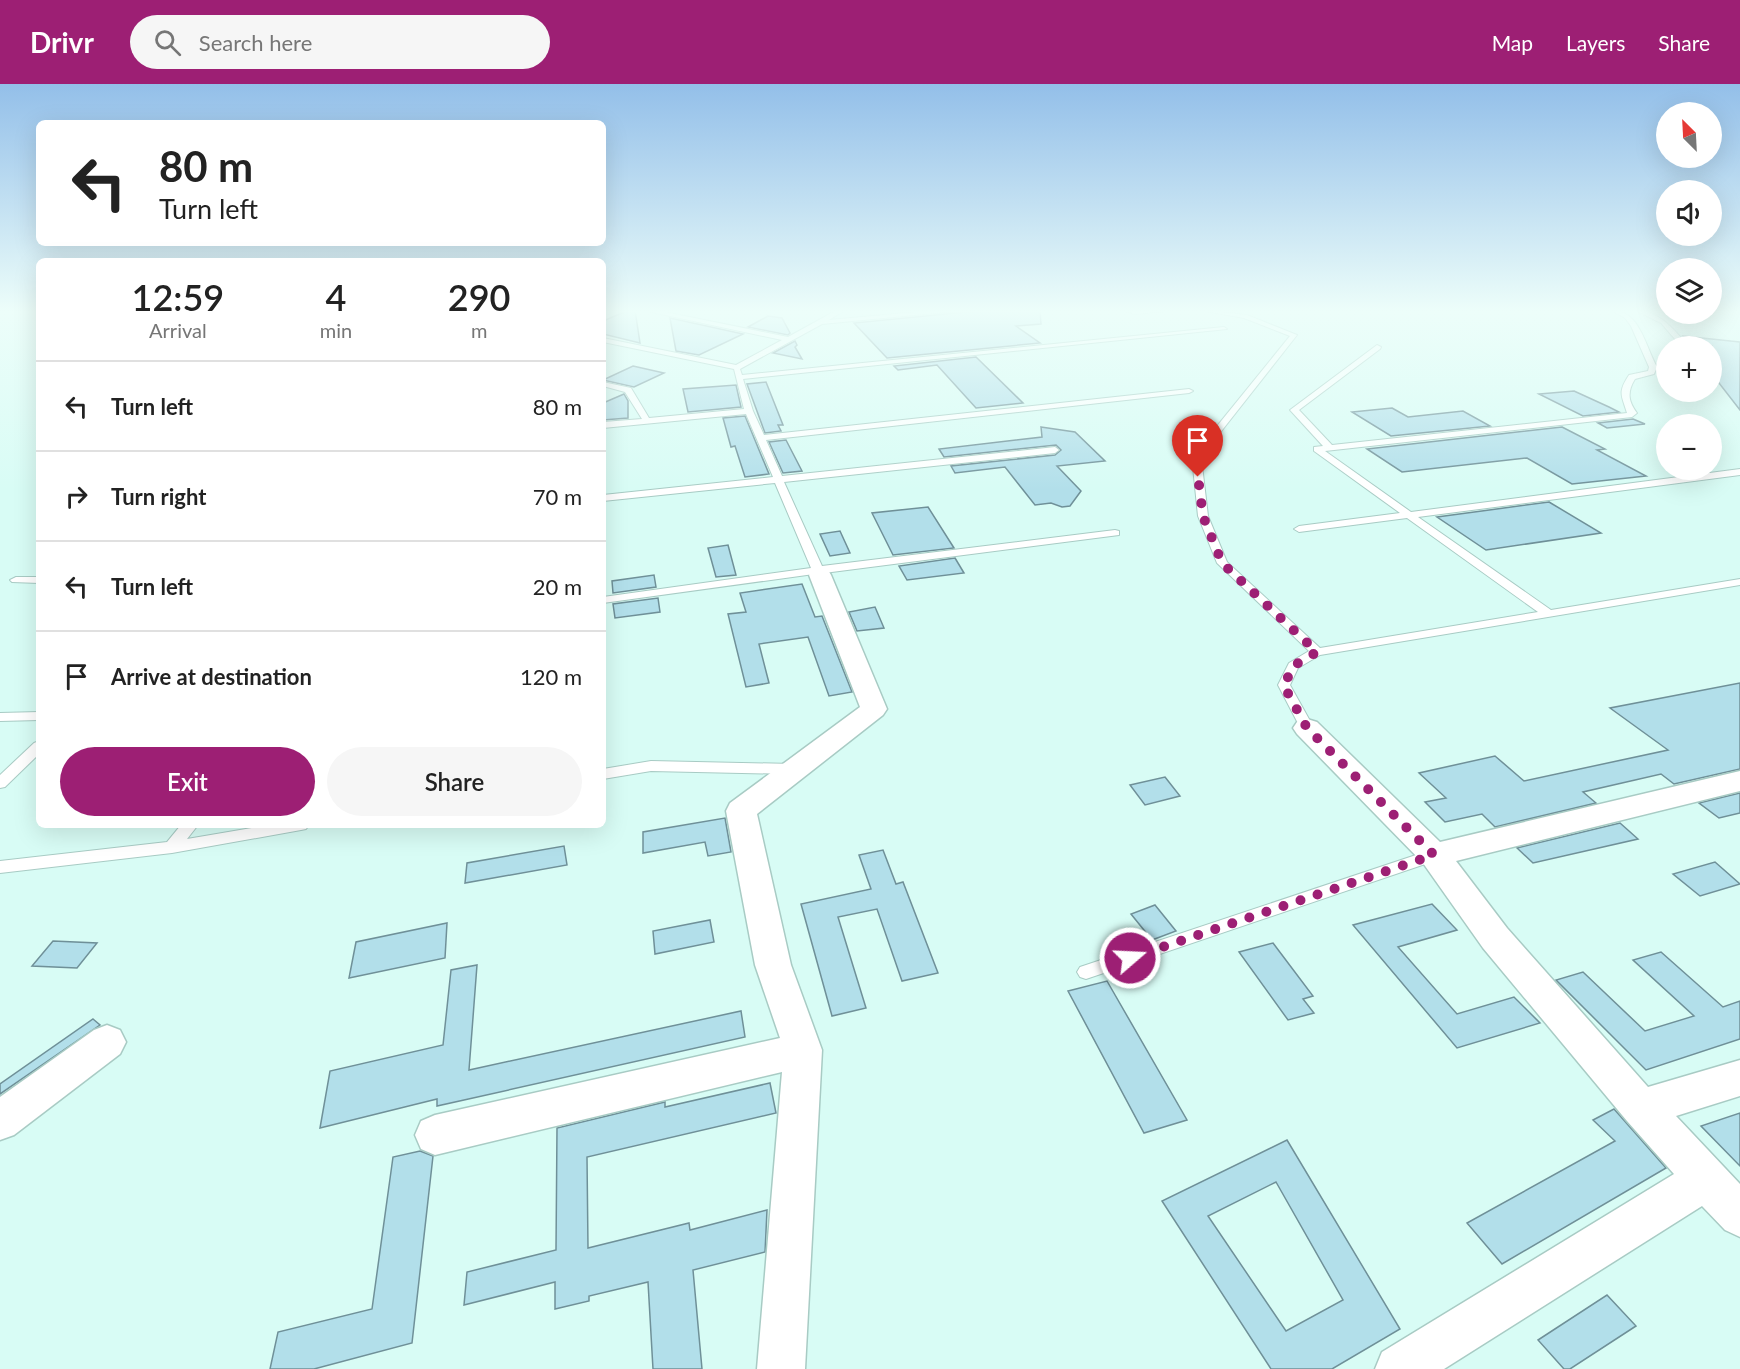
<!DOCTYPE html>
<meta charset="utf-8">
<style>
:root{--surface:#fff;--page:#f6f6f6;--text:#222;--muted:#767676;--line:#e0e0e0;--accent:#9d1f74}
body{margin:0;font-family:Lato,sans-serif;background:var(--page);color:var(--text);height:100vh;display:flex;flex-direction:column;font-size:22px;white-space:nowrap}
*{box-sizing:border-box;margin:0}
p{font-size:20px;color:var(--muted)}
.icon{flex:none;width:33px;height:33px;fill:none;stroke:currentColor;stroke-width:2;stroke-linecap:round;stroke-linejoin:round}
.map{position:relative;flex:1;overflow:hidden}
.drawer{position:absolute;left:36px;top:174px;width:570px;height:570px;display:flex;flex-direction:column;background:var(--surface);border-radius:9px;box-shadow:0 6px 24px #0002}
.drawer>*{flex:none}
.top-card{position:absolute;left:36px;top:36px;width:570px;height:126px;border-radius:9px;box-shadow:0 6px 24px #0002;background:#fff;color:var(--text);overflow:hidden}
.needle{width:39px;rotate:336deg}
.tools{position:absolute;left:1656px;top:18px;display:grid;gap:12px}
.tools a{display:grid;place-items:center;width:66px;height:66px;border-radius:50%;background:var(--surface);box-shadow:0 6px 24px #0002;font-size:30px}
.pin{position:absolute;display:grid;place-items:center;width:51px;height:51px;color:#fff;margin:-62px -26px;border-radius:50% 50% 50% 0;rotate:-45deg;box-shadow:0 0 6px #0007}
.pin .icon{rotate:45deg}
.me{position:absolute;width:66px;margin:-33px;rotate:71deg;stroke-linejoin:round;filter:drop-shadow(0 0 4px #0008)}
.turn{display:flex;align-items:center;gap:21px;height:126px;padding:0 24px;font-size:27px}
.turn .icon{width:78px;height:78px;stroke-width:2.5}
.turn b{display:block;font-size:42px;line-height:51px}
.eta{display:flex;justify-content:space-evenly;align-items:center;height:102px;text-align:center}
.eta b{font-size:36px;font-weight:600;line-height:42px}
.action{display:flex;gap:12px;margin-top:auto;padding:12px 24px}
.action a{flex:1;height:69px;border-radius:36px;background:var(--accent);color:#fff;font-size:24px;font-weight:600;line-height:69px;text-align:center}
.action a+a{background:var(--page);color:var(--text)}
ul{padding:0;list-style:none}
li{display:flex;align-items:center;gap:18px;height:90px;padding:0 24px;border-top:2px solid var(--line)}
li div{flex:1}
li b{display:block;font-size:22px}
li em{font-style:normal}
header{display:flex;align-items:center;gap:36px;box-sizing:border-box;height:84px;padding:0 30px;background:var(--accent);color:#fff}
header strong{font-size:28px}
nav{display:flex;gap:33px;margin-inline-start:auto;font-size:21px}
.search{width:420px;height:54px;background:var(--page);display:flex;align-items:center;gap:15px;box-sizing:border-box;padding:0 21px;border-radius:33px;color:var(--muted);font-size:22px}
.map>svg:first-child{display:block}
.building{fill:#b2dfea;stroke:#6f9098;stroke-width:1.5;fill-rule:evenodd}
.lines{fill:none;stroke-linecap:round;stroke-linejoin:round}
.service-casing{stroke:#a8cbc4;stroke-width:2}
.minor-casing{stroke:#a8cbc4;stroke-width:3}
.service{fill:#fff;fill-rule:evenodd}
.minor{fill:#fff;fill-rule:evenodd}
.route{stroke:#9d1f74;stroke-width:10;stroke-dasharray:0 18}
</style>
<header>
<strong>Drivr</strong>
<div class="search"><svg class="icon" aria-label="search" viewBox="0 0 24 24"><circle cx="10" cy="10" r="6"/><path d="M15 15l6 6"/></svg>Search here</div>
<nav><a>Map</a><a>Layers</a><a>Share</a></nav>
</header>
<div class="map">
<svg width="1740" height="1285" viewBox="0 0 1740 1285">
<rect width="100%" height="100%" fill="#d8fcf5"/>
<g class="building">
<polygon points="629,226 635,226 640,259 603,250 603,237"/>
<polygon points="986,226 1040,226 1041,240 1016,242 1040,259 887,274 854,239"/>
<polygon points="768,232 782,234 790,249 788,251 748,243"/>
<polygon points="670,234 743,250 699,271 676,267"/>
<polygon points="1683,252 1740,258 1740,326 1712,290 1712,262 1690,262"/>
<polygon points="795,257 797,261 795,263 802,275 773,269"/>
<polygon points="976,273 1023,319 976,324 937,281 898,286 894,282"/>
<polygon points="633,282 664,289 634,303 603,296"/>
<polygon points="766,298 783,341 778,341 781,347 765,349 747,300"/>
<polygon points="736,301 741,323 688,328 683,305"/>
<polygon points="1574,307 1609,323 1619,328 1583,332 1539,310"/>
<polygon points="624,310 628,317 628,334 603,336 603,319"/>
<polygon points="1392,324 1408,333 1463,327 1490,342 1391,352 1352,328"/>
<polygon points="745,332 769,390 745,393 735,362 731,363 723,334"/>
<polygon points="1633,335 1645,340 1607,344 1598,339"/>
<polygon points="1041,343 1075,348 1105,377 1057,382 1081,407 1070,422 1062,423 1051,419 1035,421 1005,383 955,389 951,382 1055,371 1061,366 1056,361 944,373 939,365 1042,353"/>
<polygon points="1562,343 1605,365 1597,366 1646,392 1572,400 1527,374 1402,388 1367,365"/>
<polygon points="786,356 802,387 783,389 769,358"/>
<polygon points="1549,418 1601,449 1486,466 1437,433"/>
<polygon points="928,423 954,464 893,471 872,429"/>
<polygon points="840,447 850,469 830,472 820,450"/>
<polygon points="728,461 736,491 716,493 708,464"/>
<polygon points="955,474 964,489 907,496 899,482"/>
<polygon points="654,491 656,503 613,509 612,497"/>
<polygon points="802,500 815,533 822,532 852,608 829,612 808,553 759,560 769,599 746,603 728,530 746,528 740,509"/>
<polygon points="658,514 660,528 615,534 613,520"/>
<polygon points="875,523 884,544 857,547 849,528"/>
<polygon points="1740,599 1740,685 1674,700 1661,690 1583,708 1596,719 1495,743 1482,730 1445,738 1425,718 1446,714 1419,689 1495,672 1524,697 1668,666 1610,624"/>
<polygon points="1165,693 1180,712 1145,721 1130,701"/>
<polygon points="1740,709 1740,729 1719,734 1699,719"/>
<polygon points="725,734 731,768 708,772 705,758 643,769 643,748"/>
<polygon points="1620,739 1638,755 1533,779 1517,764"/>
<polygon points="564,762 567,781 465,799 467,779"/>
<polygon points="883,766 896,800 903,798 938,889 902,897 877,825 838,833 866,924 832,932 801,820 871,805 859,771"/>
<polygon points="1715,778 1740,800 1700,812 1673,790"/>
<polygon points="1432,820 1457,846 1398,863 1457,930 1514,913 1540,939 1457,964 1353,841"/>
<polygon points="1155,821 1176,847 1152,856 1131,830"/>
<polygon points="710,836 714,858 655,870 653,847"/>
<polygon points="447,839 445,874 349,894 356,858"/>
<polygon points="53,857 97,859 77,884 32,882"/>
<polygon points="1273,859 1313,912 1303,915 1314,929 1288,936 1239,868"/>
<polygon points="1661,868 1723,923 1740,917 1740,955 1646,986 1556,896 1583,888 1645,947 1694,932 1633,876"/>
<polygon points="477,881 469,986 741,927 745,953 437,1022 437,1015 320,1044 330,987 443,961 451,886"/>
<polygon points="1107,897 1187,1036 1144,1049 1068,907"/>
<polygon points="93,935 100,941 0,1010 0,1000"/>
<polygon points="770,999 776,1029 587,1073 588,1164 689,1139 690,1146 767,1126 765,1168 693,1186 702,1285 653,1285 648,1198 589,1212 589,1217 555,1225 555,1198 464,1221 467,1188 556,1166 557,1044 665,1018 665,1023"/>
<polygon points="1614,1025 1666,1084 1502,1180 1467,1139 1615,1057 1593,1036"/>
<polygon points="1740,1029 1740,1082 1701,1042"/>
<path d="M1287 1056 1400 1245 1332 1285H1271L1162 1117ZM1276 1098 1343 1216 1286 1247 1208 1132Z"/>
<polygon points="420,1067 433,1072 412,1259 314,1285 270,1285 278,1248 372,1225 393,1073"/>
<polygon points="1607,1211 1636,1242 1570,1285 1564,1285 1538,1256"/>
</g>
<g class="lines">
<g class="service-casing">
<g id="service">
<polygon points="642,226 655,226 788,253 837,226 845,226 829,236 939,226 966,226 822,240 740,285 742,291 1224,243 1227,245 743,295 753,327 764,351 1189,305 1193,307 1189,309 766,356 782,392 1055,363 1059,366 1055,369 784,398 822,482 1115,446 1119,447 1119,451 824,489 824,493 820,494 814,490 603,519 603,513 811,484 775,399 603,417 603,411 773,393 746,330 603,344 603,338 642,335 625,308 603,302 603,298 631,304 649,334 744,325 734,285 603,258 603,254 736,281 782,256"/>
<polygon points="1122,226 1176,226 1135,230"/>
<path d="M1200 226 1247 231 1297 251 1201 373 1208 432 1227 478 1320 564 1538 528 1407 434 1299 448 1294 445 1299 442 1400 429 1314 367V363L1323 362 1290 326 1377 261 1381 263 1380 265 1299 326 1332 361 1627 329C1622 312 1617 309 1629 291L1648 287 1649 283 1631 242 1625 234 1611 226C1640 226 1645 262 1657 283L1654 290 1635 295C1627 308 1628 317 1637 329L1632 333 1325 367 1411 428 1740 385V391L1418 433 1551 526 1740 495V501L1320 571 1298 584 1290 601 1314 644 1312 647H1302L1278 601 1289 579 1309 567 1217 479 1198 432 1192 373 1290 252 1244 234Z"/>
<path d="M1635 226C1658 226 1674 245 1688 262H1681L1661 239Z"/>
<polygon points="16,493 39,493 39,499 12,498 10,496"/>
<polygon points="39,628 39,636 0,637 0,629"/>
<polygon points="39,657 39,670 5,703 0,704 0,691 34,659"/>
<polygon points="651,677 793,680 800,685 793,690 651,687 603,695 603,685"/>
<polygon points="181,741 198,741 187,755 269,741 309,741 306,745 301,746 172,769 0,789 0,777 167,758"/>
<polygon points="1434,765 1440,767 1442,771 1440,775 1086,895 1080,893 1077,888 1080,883"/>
</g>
</g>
<g class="minor-casing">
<g id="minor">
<polygon points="820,484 828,486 831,491 887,625 883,631 757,730 791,881 822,966 805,1285 757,1285 782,988 435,1071 421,1065 415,1051 421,1037 435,1031 780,954 755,881 726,727 730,719 860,623 809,491 812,486"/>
<polygon points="1307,635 1317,638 1440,758 1740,687 1740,707 1456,777 1507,844 1648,1003 1740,976 1740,1012 1676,1032 1740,1100 1740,1153 1725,1146 1702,1122 1444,1285 1375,1285 1382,1268 1674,1090 1627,1037 1483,864 1423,779 1297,650 1293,644 1297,638"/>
<polygon points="107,941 120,946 126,958 120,970 14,1051 0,1056 0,1013 94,946"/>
</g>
</g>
<use href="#service" class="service"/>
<use href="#minor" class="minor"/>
</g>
<linearGradient id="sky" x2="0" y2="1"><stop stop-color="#93bfe9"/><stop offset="0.56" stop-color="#edfefa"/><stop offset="1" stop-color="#edfefa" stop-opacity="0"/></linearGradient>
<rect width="1740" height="406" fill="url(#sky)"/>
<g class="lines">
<polyline class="route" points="1130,874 1434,771 1307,644 1284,602 1293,582 1317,568 1222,479 1203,432 1198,393"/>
</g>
</svg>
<div class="tools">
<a><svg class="needle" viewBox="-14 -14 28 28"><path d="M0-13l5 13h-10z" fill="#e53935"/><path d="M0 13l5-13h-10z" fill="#767676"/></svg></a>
<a><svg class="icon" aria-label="sound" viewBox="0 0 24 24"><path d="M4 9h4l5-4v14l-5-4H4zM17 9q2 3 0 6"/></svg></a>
<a><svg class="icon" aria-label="layers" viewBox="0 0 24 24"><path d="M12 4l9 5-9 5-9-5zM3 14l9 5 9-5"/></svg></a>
<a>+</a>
<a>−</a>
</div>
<div class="pin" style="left:1198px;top:393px;background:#d93025"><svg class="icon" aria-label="arrive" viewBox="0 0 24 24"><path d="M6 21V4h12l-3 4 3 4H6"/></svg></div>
<svg class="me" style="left:1130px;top:874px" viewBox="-20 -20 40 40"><circle r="17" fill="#9d1f74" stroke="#fff" stroke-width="3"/><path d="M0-11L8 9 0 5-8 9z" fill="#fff"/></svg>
<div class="top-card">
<div class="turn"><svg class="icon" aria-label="left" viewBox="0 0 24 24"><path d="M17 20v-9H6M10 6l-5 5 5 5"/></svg><div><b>80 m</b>Turn left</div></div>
</div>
<section class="drawer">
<div class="eta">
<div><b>12:59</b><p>Arrival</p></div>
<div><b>4</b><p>min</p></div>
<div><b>290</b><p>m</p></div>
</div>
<ul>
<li><svg class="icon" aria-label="left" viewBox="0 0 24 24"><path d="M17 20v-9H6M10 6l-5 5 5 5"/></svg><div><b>Turn left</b></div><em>80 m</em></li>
<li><svg class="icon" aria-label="right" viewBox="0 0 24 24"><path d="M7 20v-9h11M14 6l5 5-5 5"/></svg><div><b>Turn right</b></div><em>70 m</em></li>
<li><svg class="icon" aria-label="left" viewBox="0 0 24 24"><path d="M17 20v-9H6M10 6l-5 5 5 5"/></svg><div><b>Turn left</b></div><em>20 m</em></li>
<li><svg class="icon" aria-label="arrive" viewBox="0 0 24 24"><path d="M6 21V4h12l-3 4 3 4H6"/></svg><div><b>Arrive at destination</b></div><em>120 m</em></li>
</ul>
<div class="action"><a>Exit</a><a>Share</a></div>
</section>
</div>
